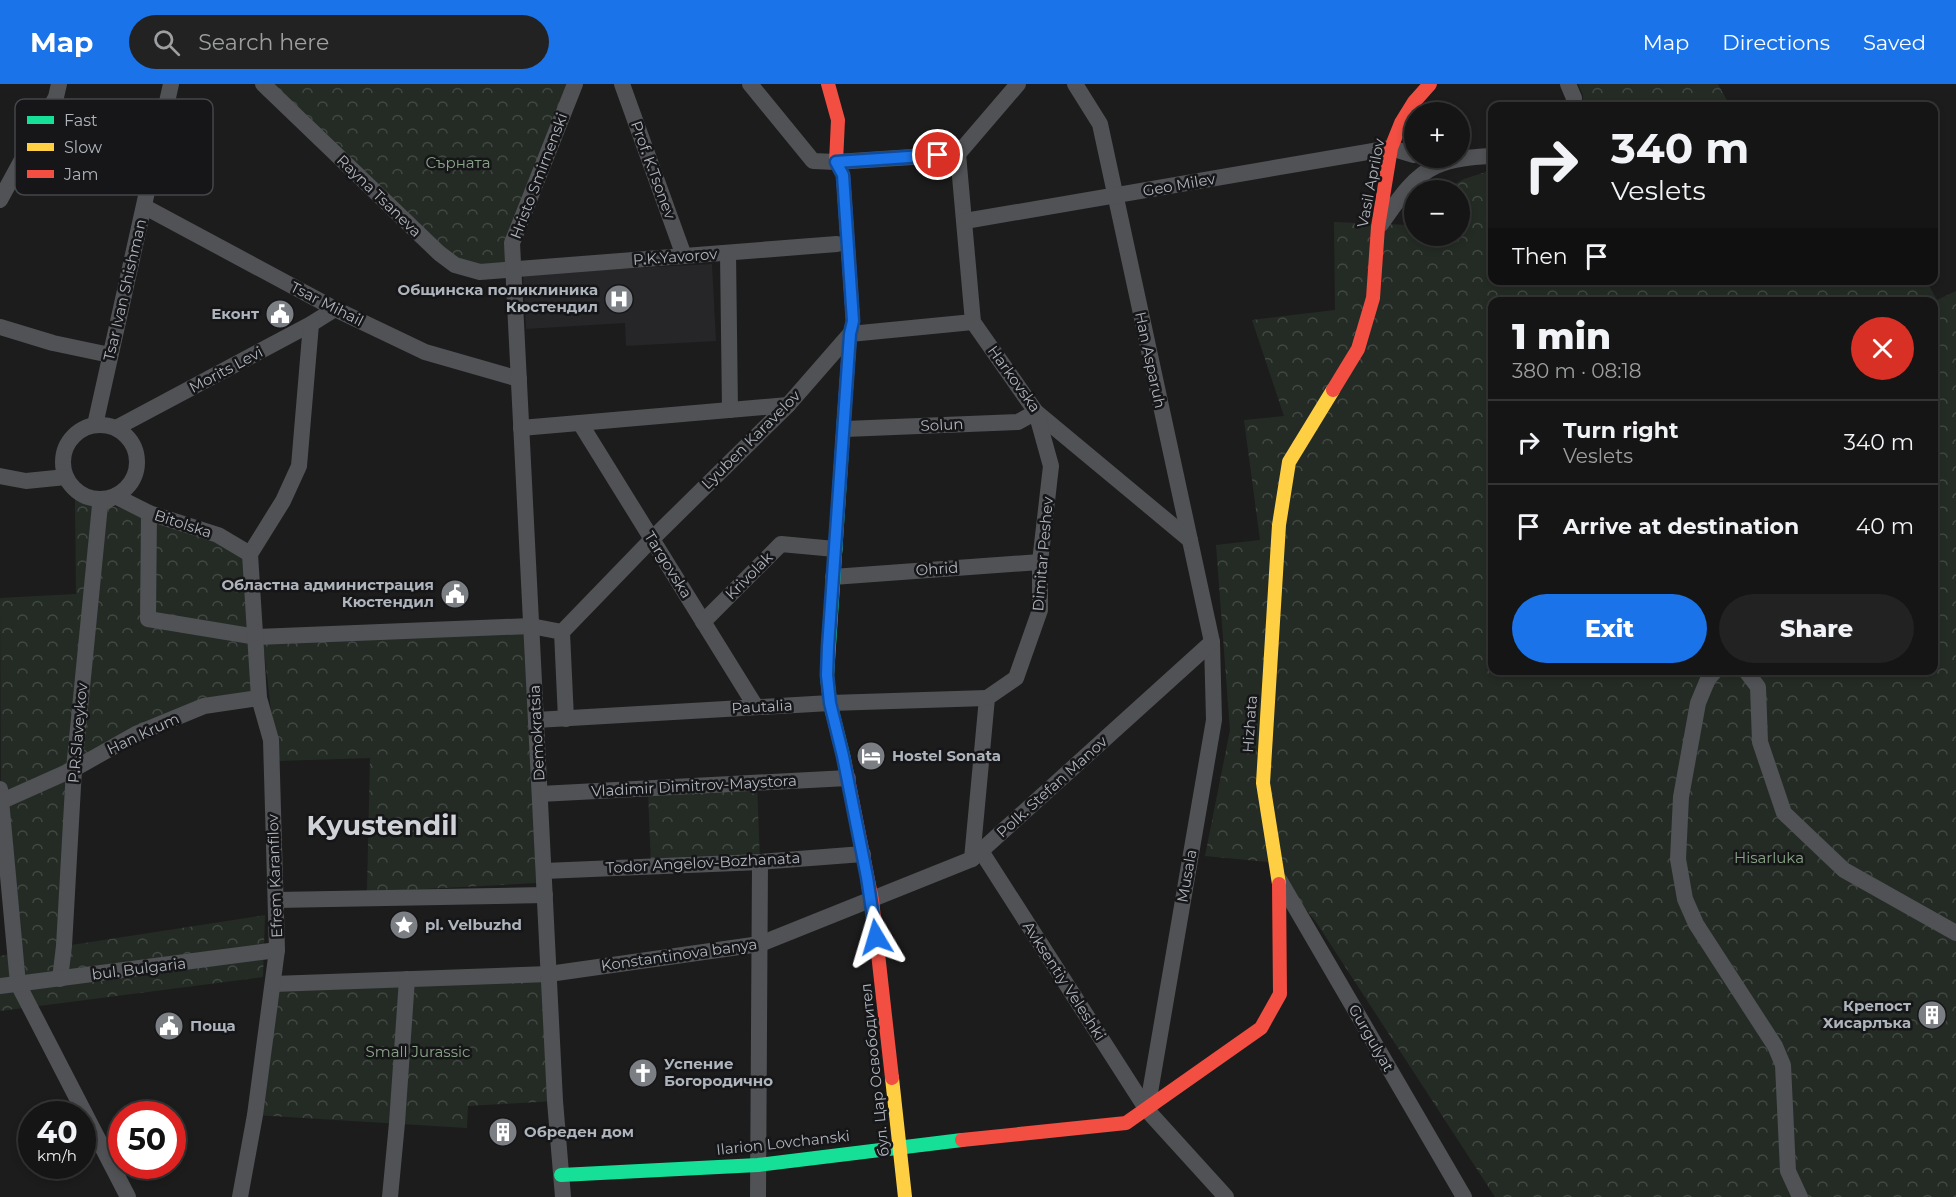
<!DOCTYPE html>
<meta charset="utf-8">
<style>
:root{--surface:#151515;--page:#222;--text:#f1f3f6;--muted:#9d9fa0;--line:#343434;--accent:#1a73e8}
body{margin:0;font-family:Montserrat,sans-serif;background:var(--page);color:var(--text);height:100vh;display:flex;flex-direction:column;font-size:22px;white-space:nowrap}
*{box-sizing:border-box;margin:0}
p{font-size:20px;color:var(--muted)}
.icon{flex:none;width:33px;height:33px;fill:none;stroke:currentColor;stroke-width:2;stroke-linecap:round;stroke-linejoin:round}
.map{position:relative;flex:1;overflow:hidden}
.details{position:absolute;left:1488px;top:213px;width:450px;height:378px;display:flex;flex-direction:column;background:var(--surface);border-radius:12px;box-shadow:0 3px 9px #0003,0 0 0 2px var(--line)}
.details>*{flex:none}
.banner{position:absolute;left:1488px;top:18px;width:450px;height:183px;border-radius:12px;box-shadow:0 3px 9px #0003,0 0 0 2px var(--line);background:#151515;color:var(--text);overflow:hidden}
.buttons{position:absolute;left:1404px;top:18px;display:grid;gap:12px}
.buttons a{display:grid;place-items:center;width:66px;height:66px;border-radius:50%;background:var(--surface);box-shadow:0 3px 9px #0003,0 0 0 2px var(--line);font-size:30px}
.speed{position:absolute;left:18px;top:1017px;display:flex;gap:12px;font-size:30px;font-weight:700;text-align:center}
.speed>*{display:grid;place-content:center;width:78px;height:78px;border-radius:50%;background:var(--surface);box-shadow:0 3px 9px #0003,0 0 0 2px var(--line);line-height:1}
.speed small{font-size:15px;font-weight:400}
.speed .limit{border:9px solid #d22;background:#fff;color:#111}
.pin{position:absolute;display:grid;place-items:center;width:51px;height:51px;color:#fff;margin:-26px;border:3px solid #fff;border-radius:50%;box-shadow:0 2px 6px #0007}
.me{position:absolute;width:66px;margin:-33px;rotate:353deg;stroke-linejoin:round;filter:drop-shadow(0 0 4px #0008)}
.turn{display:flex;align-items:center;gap:21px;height:126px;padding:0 24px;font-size:27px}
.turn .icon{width:78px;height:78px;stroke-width:2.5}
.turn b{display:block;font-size:42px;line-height:51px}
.then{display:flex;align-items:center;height:57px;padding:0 24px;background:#0003;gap:12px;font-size:22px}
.round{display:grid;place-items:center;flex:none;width:63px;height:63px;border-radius:32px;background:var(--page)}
.summary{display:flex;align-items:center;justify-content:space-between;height:102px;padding:0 24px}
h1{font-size:36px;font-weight:800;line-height:45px}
.primary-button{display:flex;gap:12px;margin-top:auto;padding:12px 24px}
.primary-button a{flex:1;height:69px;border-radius:36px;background:var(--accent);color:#fff;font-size:24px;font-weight:800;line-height:69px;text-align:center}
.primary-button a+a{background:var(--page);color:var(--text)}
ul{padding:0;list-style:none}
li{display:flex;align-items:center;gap:18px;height:84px;padding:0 24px;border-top:2px solid var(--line)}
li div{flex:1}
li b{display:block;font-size:22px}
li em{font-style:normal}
header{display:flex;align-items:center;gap:36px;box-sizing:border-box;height:84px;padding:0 30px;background:var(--accent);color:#fff}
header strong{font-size:28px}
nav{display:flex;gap:33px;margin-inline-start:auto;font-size:21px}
.search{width:420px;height:54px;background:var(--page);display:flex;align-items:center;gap:15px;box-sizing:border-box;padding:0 21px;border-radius:33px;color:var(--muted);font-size:22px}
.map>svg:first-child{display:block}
.built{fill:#262628}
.forest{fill:url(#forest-crowns);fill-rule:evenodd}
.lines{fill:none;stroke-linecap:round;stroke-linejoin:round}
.street{stroke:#505255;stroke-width:16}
.fast{stroke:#16e098;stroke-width:14}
.slow{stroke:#ffcf43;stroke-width:14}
.jam{stroke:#f24e42;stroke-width:14}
.route-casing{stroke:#114b97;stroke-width:15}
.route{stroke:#1a73e8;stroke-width:10}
.labels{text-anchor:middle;stroke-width:5;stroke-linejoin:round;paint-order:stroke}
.park-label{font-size:15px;fill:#89a587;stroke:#161618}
.street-label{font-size:15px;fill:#aeb4bc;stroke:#161618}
.poi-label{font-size:15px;font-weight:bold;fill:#aeb4bc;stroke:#161618;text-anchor:start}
.town-label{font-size:27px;font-weight:bold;fill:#cfd3d8;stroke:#161618}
.key{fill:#161618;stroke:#444549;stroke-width:1.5}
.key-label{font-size:16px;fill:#aeb4bc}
</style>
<header>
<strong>Map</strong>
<div class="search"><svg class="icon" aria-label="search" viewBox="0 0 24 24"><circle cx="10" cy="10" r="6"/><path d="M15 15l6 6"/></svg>Search here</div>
<nav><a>Map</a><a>Directions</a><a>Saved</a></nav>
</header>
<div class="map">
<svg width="1956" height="1113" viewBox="0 0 1956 1113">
<defs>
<pattern id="forest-crowns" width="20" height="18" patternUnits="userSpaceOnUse" patternTransform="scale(1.5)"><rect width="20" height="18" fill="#242b24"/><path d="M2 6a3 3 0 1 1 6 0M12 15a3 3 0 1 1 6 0" fill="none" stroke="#414742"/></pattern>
</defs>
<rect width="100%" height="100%" fill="#1c1c1c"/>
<polygon class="built" points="712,180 716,257 626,262 625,239 526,245 523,190"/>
<g class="forest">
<polygon points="263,0 575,0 512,159 513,185 455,181"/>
<polygon points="1578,0 1718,0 1730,22 1582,22 1583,11"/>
<path d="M1492 86V196H1926L1937 216 1956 207V1113H1495L1316 838 1268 778 1205 772 1230 646 1216 461 1260 456 1244 336 1284 332 1252 236 1335 226 1334 138 1410 141 1414 135V152H1460V106H1444L1464 95ZM1492 218H1934V586H1492Z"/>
<polygon points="75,416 149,429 250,470 259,614 204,622 74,685 65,862 265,831 263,893 0,927 0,872 15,869 1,718 0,514 76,510"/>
<polygon points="526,547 536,799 367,808 370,674 277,677 263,558"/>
<polygon points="757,699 760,778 651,782 648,705"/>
<polygon points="549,890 555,1017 468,1022 467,1044 255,1031 273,900"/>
</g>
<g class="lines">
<g class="street">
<polyline points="263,0 439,169 455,181 480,188 837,160"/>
<polyline points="622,0 684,172"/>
<polyline points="750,0 813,77 836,78 958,70 1018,0"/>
<polyline points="1075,0 1100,40 1212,558 1214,636 1147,1026"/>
<polyline points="1568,0 1574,14 1573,22"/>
<polyline points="958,70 973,238 1036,328 1190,456"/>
<polyline points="0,116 56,13 59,0"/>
<polyline points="145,123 335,225 425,268 519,295"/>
<polyline points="965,137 1391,64 1414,71"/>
<path d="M1381 140C1396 119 1412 93 1436 82 1453 74 1474 73 1492 72"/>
<polyline points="728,169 730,326"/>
<polyline points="0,243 53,259 110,271"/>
<polyline points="580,339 756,623"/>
<polyline points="95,341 171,0"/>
<circle cx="100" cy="378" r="37"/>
<polyline points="116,344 311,240 335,225"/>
<polyline points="521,344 788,321"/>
<polyline points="845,345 1018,338 1036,328 1051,382 1040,478 1040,526 1016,594 987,614 972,775"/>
<polyline points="0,392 26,397 66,393"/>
<polyline points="149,429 148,535 257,553 531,542 562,548"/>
<polyline points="250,470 283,417 299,382 311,240"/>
<polyline points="833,493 1040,478"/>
<polyline points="703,538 781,460 835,465"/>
<polyline points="1716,586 1708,595 1698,619 1681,713 1678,775 1685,815 1696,840 1775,962 1783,981 1788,1087 1800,1113"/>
<polyline points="1745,586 1758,603 1760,658 1784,729 1844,786 1956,849"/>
<polyline points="566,635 562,548 652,455 788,321 850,250 973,238"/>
<polyline points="536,636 830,619 987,614"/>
<polyline points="0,705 18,900 128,1113"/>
<polyline points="540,710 848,694"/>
<polyline points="0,718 74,685 136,650 204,622 259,614"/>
<polyline points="981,767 1147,1026 1226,1113"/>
<polyline points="544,787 760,778 863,770"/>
<polyline points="1280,797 1464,1113"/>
<polyline points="276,816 545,811"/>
<polyline points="60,895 64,862 74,685 100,421 115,412 149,429 218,451 250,470"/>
<polyline points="273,900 549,890 760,860 972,775 1212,558"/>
<polyline points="0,902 277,866"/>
<polyline points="240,1113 255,1031 277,866 271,656 259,614 250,470"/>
<polyline points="390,1113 397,1039 407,895"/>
<polyline points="563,1113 555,1017 512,159 575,0"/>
<polyline points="758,1113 760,778"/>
</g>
<g class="fast">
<polyline points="844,675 830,619 827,592 844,334"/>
<polyline points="561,1091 758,1081 962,1056"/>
</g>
<g class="slow">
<polyline points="1279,800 1263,699 1279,441 1289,378 1333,306"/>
<polyline points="892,994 905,1113"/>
</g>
<g class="jam">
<polyline points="828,0 838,36 836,78 843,91 853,237 850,250 844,334"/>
<polyline points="1333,306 1358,265 1373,214 1378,143 1391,64 1401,39 1414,18 1430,0"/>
<polyline points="844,675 872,816 892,994"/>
<polyline points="962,1056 1126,1039 1261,944 1280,910 1279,800"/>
</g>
</g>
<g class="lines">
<g class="route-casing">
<polyline id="route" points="876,853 867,793 843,672 830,619 827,591 828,563 850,250 853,237 843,91 836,78 938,71"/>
</g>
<use href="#route" class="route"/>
</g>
<defs>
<g id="hospital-disc" transform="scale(1.5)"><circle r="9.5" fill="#7b7f84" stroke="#161618"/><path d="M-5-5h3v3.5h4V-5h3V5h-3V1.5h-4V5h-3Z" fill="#fff"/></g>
<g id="civic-disc" transform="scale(1.5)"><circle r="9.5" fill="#7b7f84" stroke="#161618"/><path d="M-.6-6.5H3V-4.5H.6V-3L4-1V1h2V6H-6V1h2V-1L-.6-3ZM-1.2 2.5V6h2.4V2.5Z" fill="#fff"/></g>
<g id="hotel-disc" transform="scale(1.5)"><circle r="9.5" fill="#7b7f84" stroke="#161618"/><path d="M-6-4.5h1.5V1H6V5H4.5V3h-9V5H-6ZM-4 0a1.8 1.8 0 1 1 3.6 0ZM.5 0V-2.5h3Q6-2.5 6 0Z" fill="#fff"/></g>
<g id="sight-disc" transform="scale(1.5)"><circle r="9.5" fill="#7b7f84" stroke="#161618"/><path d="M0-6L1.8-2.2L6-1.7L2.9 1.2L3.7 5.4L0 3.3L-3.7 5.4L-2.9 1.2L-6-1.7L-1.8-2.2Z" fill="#fff"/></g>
<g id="building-disc" transform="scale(1.5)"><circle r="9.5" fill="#7b7f84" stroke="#161618"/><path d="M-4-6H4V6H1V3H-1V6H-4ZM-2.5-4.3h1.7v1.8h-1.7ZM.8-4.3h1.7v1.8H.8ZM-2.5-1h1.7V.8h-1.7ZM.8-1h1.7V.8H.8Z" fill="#fff"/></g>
<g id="church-disc" transform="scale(1.5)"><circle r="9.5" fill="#7b7f84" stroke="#161618"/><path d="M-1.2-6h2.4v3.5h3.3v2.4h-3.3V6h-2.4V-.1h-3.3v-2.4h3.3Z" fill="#fff"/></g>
</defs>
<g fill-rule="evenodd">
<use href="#hospital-disc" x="619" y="215"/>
<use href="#civic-disc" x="280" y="230"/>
<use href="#civic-disc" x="455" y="510"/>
<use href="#hotel-disc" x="871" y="672"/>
<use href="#sight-disc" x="404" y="841"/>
<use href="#building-disc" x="1932" y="931"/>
<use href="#civic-disc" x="169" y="942"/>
<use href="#church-disc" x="643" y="989"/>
<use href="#building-disc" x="503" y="1048"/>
</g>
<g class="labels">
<g class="park-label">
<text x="458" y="84">Сърната</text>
<text x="1769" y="779">Hisarluka</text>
<text x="418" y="973">Small Jurassic</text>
</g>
<g class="street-label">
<text transform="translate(653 86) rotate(70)" y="5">Prof. K.Tsonev</text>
<text transform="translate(539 92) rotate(-69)" y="5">Hristo Smirnenski</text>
<text transform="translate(1371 99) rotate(-79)" y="5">Vasil Aprilov</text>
<text transform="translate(1179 101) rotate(-10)" y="5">Geo Milev</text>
<text transform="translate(379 112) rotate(44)" y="5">Rayna Tsaneva</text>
<text transform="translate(675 173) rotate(-4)" y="5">P.K.Yavorov</text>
<text transform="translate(125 206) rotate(-77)" y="5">Tsar Ivan Shishman</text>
<text transform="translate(327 220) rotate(27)" y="5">Tsar Mihail</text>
<text transform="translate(1150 276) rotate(78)" y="5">Han Asparuh</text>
<text transform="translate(226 286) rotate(-28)" y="5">Morits Levi</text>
<text transform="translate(1014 295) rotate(54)" y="5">Harkovska</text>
<text transform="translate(942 341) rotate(-3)" y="5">Solun</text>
<text transform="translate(751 356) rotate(-45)" y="5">Lyuben Karavelov</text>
<text transform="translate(183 440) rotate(18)" y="5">Bitolska</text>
<text transform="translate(1043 470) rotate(-85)" y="5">Dimitar Peshev</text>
<text transform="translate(668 481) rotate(58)" y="5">Targovska</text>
<text transform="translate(937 485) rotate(-4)" y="5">Ohrid</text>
<text transform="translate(749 492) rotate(-45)" y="5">Krivolak</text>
<text transform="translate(762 623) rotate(-3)" y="5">Pautalia</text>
<text transform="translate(1250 640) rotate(-86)" y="5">Hizhata</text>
<text transform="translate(78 649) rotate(-85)" y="5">P.R.Slaveykov</text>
<text transform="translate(537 649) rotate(-93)" y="5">Demokratsia</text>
<text transform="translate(143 650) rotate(-25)" y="5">Han Krum</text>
<text transform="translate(694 702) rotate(-3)" y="5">Vladimir Dimitrov-Maystora</text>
<text transform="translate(1052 703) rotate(-42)" y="5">Polk. Stefan Manov</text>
<text transform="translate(703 779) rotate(-3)" y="5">Todor Angelov-Bozhanata</text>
<text transform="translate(275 792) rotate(-92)" y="5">Efrem Karanfilov</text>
<text transform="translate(1187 792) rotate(-80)" y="5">Musala</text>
<text transform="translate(679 871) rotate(-8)" y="5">Konstantinova banya</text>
<text transform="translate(139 885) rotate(-7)" y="5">bul. Bulgaria</text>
<text transform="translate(1064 897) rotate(57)" y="5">Avksentiy Veleshki</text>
<text transform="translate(1371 954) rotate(60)" y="5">Gurgulyat</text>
<text transform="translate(875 986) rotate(-96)" y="5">бул. Цар Освободител</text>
<text transform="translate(783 1059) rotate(-6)" y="5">Ilarion Lovchanski</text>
</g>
<g class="poi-label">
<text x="598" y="211" text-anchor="end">Общинска поликлиника<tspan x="598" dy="17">Кюстендил</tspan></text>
<text x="259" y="235" text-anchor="end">Еконт</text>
<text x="434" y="506" text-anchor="end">Областна администрация<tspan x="434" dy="17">Кюстендил</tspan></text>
<text x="892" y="677">Hostel Sonata</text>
<text x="425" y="846">pl. Velbuzhd</text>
<text x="1911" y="927" text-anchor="end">Крепост<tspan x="1911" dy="17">Хисарлъка</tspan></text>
<text x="190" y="947">Поща</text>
<text x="664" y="985">Успение<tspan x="664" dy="17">Богородично</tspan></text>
<text x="524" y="1053">Обреден дом</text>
</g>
<g class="town-label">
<text x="382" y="751">Kyustendil</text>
</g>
</g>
<rect x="15" y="15" width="198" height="96" rx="9" class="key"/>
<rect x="27" y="32" width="27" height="8" fill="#16e098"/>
<rect x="27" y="59" width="27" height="8" fill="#ffcf43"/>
<rect x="27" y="86" width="27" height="8" fill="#f24e42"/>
<g class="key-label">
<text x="64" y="42">Fast</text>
<text x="64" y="69">Slow</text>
<text x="64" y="96">Jam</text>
</g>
</svg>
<div class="buttons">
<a>+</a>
<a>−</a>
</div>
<div class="speed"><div>40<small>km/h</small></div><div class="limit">50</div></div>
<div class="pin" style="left:938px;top:71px;background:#d93025"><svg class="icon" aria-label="arrive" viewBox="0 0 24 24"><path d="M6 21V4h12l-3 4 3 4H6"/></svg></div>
<svg class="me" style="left:876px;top:853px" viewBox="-20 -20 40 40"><path d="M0-17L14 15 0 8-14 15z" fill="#1a73e8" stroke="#fff" stroke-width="4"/></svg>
<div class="banner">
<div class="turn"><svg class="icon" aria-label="right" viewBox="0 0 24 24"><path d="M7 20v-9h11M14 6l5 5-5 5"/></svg><div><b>340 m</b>Veslets</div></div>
<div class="then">Then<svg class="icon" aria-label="arrive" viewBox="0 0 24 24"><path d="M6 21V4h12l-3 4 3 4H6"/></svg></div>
</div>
<section class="details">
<div class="summary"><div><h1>1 min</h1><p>380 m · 08:18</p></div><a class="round" style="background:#d93025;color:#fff"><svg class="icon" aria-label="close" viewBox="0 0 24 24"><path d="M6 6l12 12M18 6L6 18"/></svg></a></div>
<ul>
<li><svg class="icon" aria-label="right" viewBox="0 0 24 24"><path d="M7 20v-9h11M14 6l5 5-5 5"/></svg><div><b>Turn right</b><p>Veslets</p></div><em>340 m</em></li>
<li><svg class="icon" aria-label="arrive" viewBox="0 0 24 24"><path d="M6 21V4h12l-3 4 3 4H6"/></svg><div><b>Arrive at destination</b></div><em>40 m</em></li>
</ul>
<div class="primary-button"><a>Exit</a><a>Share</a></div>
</section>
</div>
